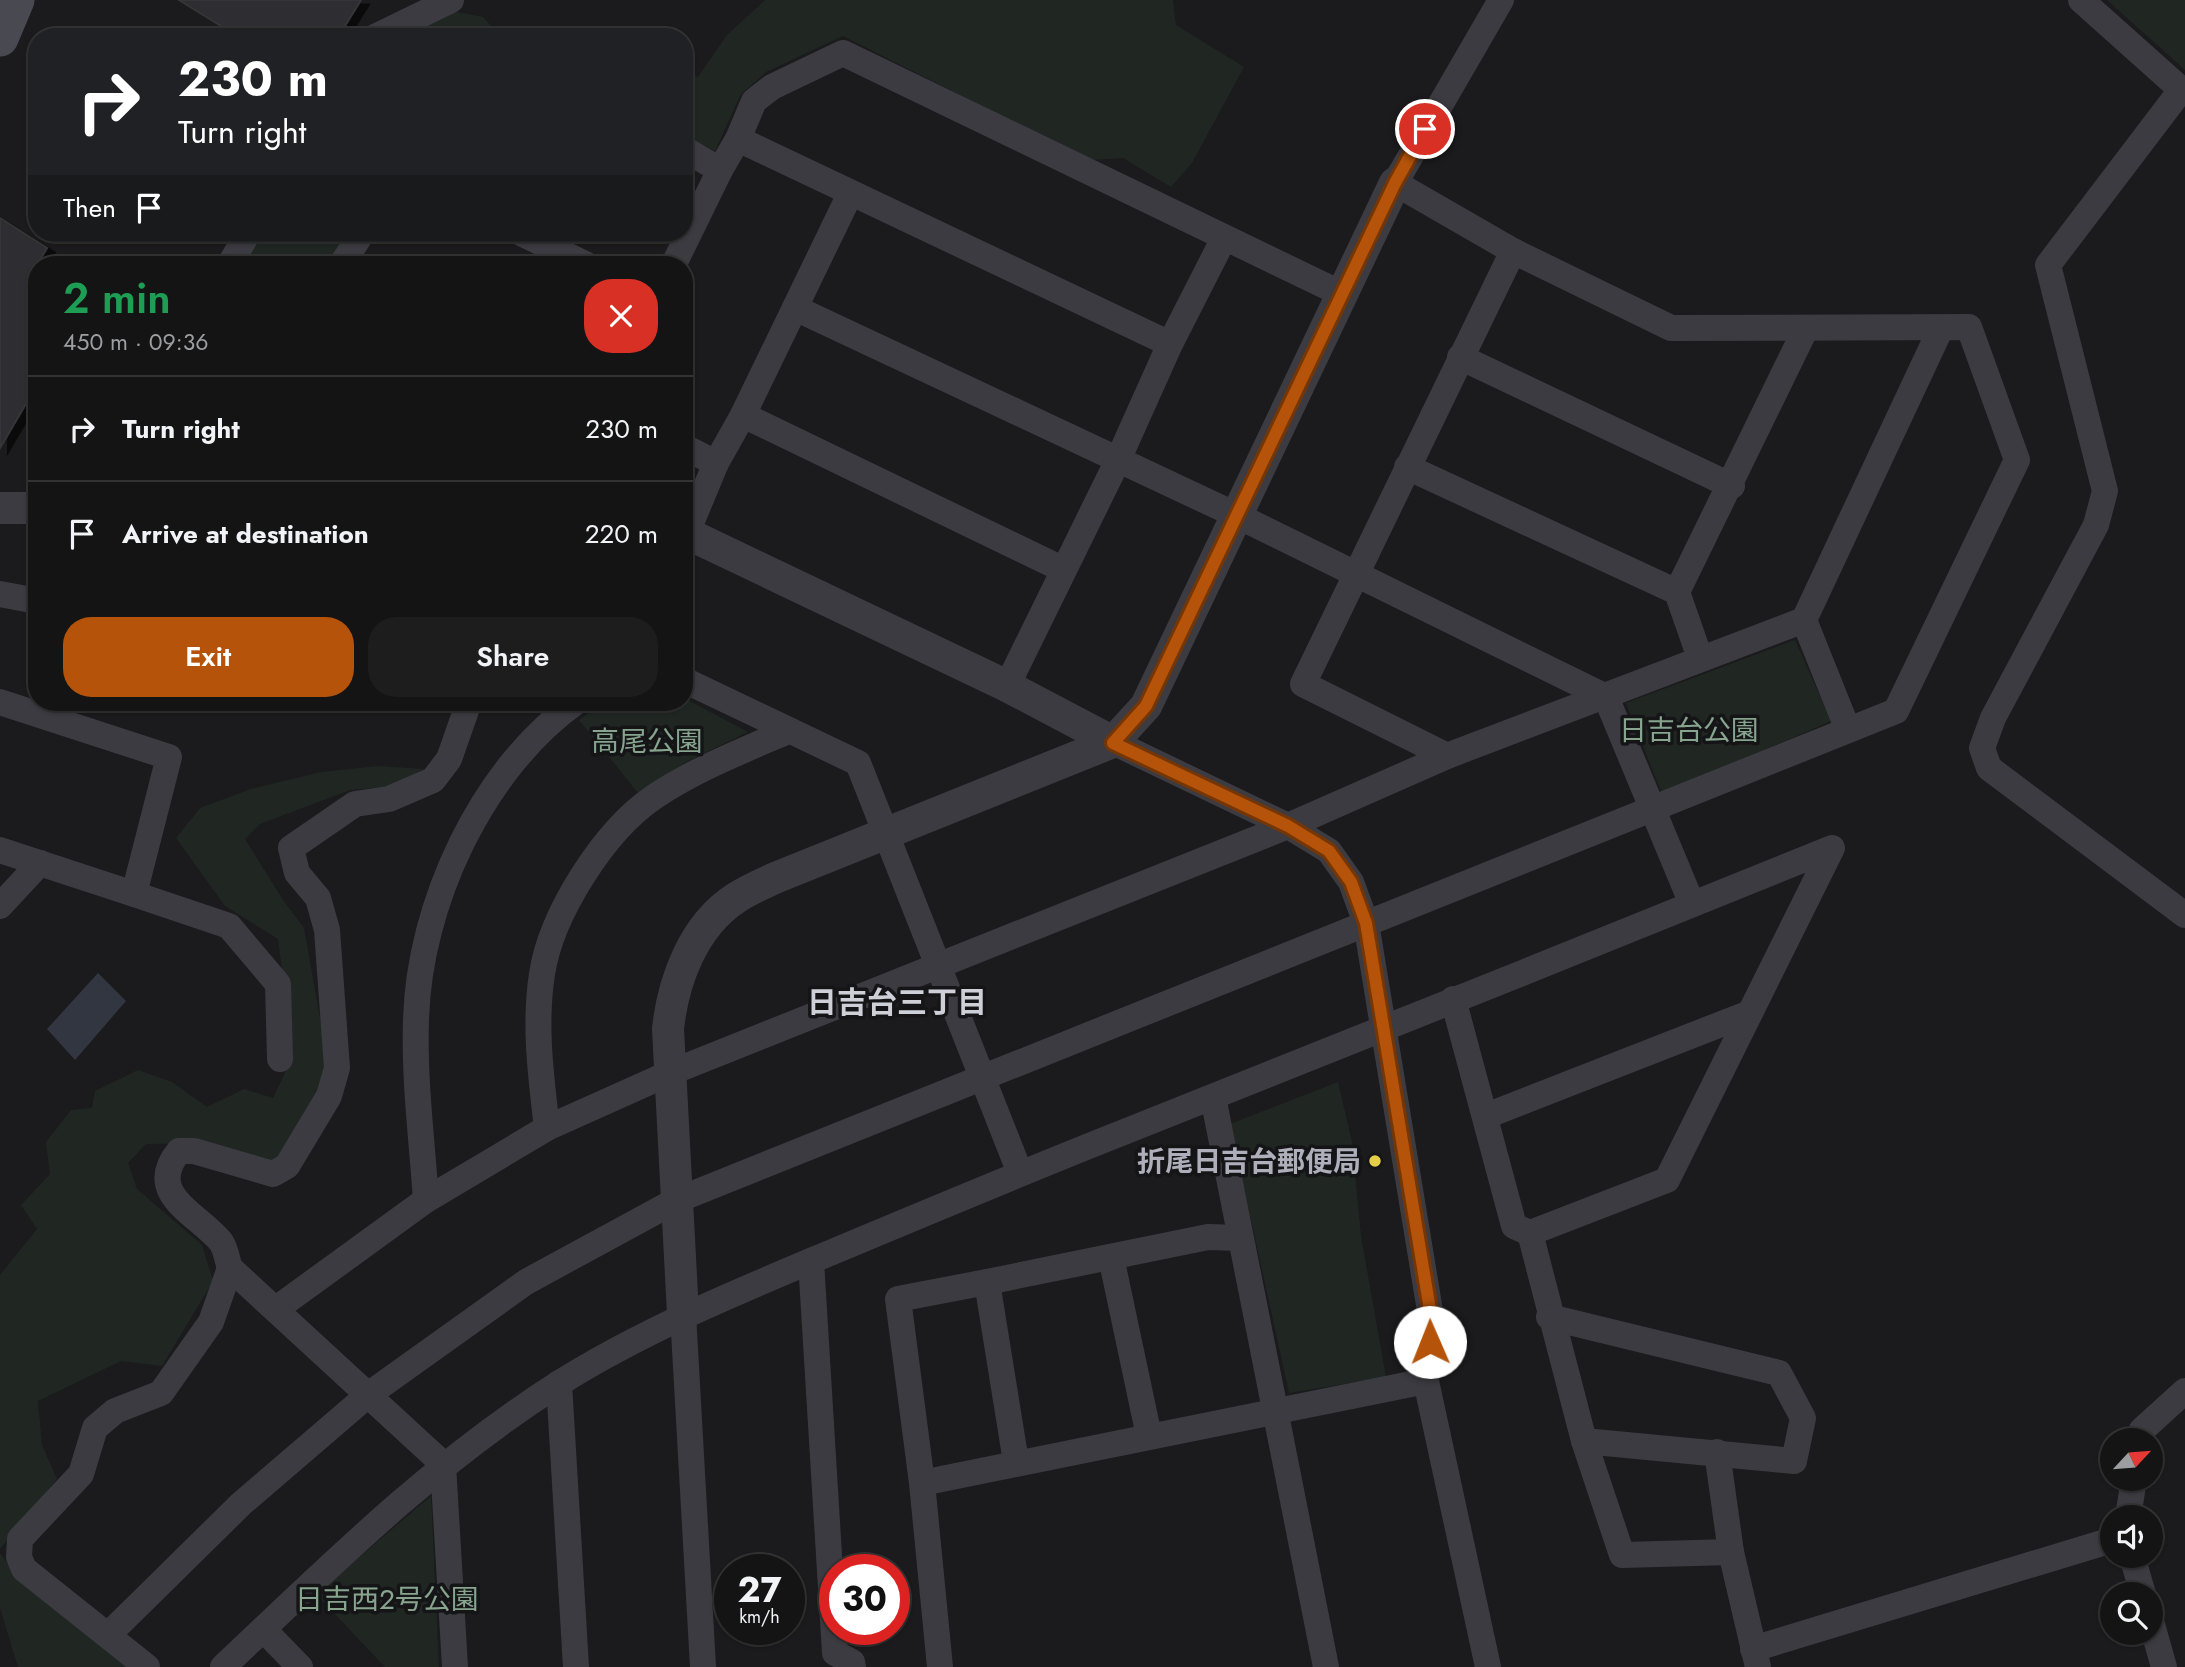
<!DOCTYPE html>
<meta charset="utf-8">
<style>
:root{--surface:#141415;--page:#1d1d1e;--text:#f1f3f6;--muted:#9d9ea0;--line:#333334;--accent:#b45309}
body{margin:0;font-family:Jost,"Noto Sans JP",sans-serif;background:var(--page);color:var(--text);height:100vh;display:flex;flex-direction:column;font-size:26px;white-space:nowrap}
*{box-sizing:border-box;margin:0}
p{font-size:23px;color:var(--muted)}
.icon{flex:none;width:38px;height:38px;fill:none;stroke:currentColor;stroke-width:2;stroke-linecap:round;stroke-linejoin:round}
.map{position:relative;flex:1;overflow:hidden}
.sheet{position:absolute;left:28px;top:256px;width:665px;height:455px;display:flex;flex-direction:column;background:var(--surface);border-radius:28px;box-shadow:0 2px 5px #0004,0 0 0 2px var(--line)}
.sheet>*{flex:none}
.guide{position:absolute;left:28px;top:28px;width:665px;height:214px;border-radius:28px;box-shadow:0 2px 5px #0004,0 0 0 2px var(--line);background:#202124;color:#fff;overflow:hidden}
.needle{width:46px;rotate:64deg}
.fabs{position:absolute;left:2100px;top:1428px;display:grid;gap:14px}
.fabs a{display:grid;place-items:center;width:63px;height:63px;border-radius:50%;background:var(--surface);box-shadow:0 2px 5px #0004,0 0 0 2px var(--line);font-size:35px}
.speed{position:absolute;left:714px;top:1554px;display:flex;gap:14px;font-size:35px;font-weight:700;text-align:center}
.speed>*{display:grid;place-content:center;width:91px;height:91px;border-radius:50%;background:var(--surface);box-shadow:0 2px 5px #0004,0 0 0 2px var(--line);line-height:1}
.speed small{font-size:18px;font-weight:400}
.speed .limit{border:10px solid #d22;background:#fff;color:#111}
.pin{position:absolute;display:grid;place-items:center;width:60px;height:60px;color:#fff;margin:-30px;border:4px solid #fff;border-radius:50%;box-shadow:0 2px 7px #0007}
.me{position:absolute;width:77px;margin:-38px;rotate:359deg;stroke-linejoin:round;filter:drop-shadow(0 0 5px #0008)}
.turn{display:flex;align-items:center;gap:24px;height:147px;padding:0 35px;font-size:32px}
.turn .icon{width:91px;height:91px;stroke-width:2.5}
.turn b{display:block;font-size:49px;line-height:60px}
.then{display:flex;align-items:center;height:66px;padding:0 35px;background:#0003;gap:14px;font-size:26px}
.round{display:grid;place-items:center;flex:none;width:74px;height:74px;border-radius:28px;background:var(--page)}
.overview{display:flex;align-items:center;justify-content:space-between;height:119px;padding:0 35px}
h1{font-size:42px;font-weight:600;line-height:52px;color:#1e9e55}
.action{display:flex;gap:14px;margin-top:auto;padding:14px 35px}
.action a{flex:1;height:80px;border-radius:28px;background:var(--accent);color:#fff;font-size:28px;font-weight:600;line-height:80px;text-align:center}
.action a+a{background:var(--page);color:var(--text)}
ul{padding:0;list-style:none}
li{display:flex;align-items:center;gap:21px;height:105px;padding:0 35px;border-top:2px solid var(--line)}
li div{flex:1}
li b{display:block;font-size:26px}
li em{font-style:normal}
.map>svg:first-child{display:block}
.green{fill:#202723}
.water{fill:#313640}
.building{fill:#2e2d30;stroke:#353438;stroke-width:2;filter:url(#shadow)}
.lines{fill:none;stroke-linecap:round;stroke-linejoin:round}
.minor{stroke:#3c3b41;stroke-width:26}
.tertiary{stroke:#3c3b41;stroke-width:32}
.secondary{stroke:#494a51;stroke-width:37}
.route-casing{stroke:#753606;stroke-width:18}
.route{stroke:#b45309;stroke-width:12}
.poi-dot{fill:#e6cf48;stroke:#151517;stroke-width:2.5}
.labels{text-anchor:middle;stroke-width:7;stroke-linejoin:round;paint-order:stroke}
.park-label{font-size:28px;fill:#86a48e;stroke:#151517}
.poi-label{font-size:28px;font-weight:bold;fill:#aeafbb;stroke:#151517;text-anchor:end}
.neighbourhood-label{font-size:30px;font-weight:bold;fill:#cecfd7;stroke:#151517}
</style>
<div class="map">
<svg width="2185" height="1667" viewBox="0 0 2185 1667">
<defs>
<filter id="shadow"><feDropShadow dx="8" dy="4.5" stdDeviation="0" flood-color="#0009"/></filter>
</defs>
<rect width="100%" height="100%" fill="#1b1a1c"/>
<g class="green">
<polygon points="765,0 1173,0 1176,25 1244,67 1192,163 1171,187 1123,158 1089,160 843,36 766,72 741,94 715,151 684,137 684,71 698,77 727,35"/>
<polygon points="2107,0 2185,0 2185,70"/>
<polygon points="452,11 483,17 501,37 386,37"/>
<polygon points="261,233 352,233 331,264 244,264"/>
<polygon points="1795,640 1831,721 1662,794 1626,703"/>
<polygon points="684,698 748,732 686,762 639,794 579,720 603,702 684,702"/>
<polygon points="379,766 424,769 388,787 350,790 260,824 245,839 283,900 304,928 329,1068 321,1093 277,1161 263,1164 203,1143 146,1144 128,1163 137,1189 202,1245 213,1281 162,1366 121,1361 38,1401 42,1445 57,1479 0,1549 0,1275 37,1229 21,1205 50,1174 46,1142 71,1110 92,1108 95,1091 138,1070 172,1082 207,1107 244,1089 273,1098 293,1056 278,939 225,906 176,838 200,808 251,789 321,772"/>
<polygon points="1338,1082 1352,1142 1361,1236 1386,1377 1289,1393 1230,1124"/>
<polygon points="431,1496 439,1667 385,1667 316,1594"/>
<polygon points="0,1553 20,1581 127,1667 18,1667 0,1608"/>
</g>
<polygon class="water" points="98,973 126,1001 75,1060 47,1029"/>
<g class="building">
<polygon points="179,0 361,0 338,37 239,37"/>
<polygon points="0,218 47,248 27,281 37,287 37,385 0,448"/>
</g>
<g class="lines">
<g class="minor">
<polyline points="2081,0 2185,93"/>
<polyline points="375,37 451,0"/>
<polyline points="2181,90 2048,265 2105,491 2096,525 1993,718 1982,748 1989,768 2185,915"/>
<polyline points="738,139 1170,344"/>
<polyline points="684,149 720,170 738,139 754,101 772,87 843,53 1342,294"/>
<polyline points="521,233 585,264"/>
<polyline points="230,264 248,233"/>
<polyline points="342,264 362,233"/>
<polyline points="674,264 720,170"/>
<polyline points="795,308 1236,515 1606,697 1692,904"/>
<polyline points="1460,357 1732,486"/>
<polyline points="743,415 1062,569"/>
<polyline points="684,447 716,463"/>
<polyline points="1407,467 1677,592 1700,658"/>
<polyline points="684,540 716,463 743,415 850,194"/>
<polyline points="1677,592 1806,328"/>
<polyline points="0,594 37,601"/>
<polyline points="1804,620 1848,730"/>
<polyline points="684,680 858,763 1020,1173"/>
<polyline points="1007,686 1118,460 1170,344 1224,238"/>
<polyline points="0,702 169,757 134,894 229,926 278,984 280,1059"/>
<polyline points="1113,742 1288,826 1329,851 1351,882 1366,923 1432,1323 1426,1381 1488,1667"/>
<polyline points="1447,756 1303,684 1513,251"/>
<polyline points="0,850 134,894"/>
<polyline points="0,906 40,863"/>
<polyline points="1213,1097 1326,1667"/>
<polyline points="1486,1116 1747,1014"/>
<path d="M547 1128C541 1077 534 1025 542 974 551 914 604 831 654 797 696 769 742 751 788 731"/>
<path d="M426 1200C422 1141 414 1080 416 1020 419 905 481 770 576 702"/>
<polyline points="1530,1233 1584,1441 1622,1555 1731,1552"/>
<polyline points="1111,1257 1149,1436"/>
<polyline points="811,1261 835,1653 852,1662 853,1667"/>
<polyline points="276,1309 426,1200 547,1128 672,1072 1288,826 1447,756 1804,620 1941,328"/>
<polyline points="683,1314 703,1667"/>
<polyline points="1549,1317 1779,1373 1803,1418 1794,1461 1584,1441"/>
<polyline points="559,1383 576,1667"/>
<polyline points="2141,1440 2142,1430 2185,1391"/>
<polyline points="1717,1452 1731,1552 1758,1667"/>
<polyline points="1016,1462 987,1282 1208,1237 1240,1238"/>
<polyline points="922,1483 1426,1381"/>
<polyline points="2128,1517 2134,1479"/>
<polyline points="2132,1556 2143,1594"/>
<polyline points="2151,1621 2164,1667"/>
<polyline points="263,1629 300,1667"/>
<polyline points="109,1634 241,1504 368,1395 526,1282 675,1201 1896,711 2017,460 1969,327 1671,328 1513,251 1395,183 1501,0"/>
<polyline points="1753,1649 2112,1540"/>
<polyline points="147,1667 24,1569 19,1557 20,1539 81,1474 95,1428 115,1411 161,1393 211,1322 230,1268"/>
<path d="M223 1667C331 1565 431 1465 558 1384 644 1330 737 1292 830 1253 923 1214 1016 1175 1109 1138 1351 1043 1591 945 1832 848L1667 1180 1530 1233 1514 1226 1453 999"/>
<path d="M455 1667 443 1464 230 1268C227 1260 226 1249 221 1242 197 1213 144 1194 179 1151H194L273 1174 287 1166 329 1096 337 1068 327 930 318 898 297 873 291 848 355 804 389 799 433 780 449 759 469 702"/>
<polyline points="940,1667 922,1483 898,1299 987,1282"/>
</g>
<g class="tertiary">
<polyline points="0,508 37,508"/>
<polyline points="684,532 1007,686 1113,742"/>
<path d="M683 1314 668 1029C673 981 693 926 736 898 748 890 762 884 775 878L1113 742 1146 706 1395 183"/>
</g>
<polyline class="secondary" points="0,38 16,0"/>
</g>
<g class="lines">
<g class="route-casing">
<polyline id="route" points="1425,129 1395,183 1146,706 1113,743 1288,826 1329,851 1351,882 1366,923 1432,1322 1430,1342"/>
</g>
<use href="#route" class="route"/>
</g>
<circle class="poi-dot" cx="1375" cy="1161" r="7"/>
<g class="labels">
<g class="park-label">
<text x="1689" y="740">日吉台公園</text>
<text x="647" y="751">高尾公園</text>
<text x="387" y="1609">日吉西2号公園</text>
</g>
<g class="poi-label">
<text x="1361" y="1171">折尾日吉台郵便局</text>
</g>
<g class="neighbourhood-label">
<text x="897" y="1013">日吉台三丁目</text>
</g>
</g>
</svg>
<div class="fabs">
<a><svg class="needle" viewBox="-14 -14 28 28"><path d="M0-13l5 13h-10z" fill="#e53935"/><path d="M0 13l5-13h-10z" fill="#9d9ea0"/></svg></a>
<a><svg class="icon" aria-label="sound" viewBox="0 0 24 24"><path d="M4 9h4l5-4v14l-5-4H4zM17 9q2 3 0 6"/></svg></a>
<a><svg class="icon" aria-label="search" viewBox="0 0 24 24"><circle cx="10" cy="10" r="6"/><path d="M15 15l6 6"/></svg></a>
</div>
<div class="speed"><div>27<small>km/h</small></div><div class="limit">30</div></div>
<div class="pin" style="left:1425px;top:129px;background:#d93025"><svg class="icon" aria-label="arrive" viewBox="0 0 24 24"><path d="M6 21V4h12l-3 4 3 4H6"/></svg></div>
<svg class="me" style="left:1430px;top:1342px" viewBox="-20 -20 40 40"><circle r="19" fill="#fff"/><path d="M0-13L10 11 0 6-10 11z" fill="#b45309"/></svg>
<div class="guide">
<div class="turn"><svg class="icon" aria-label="right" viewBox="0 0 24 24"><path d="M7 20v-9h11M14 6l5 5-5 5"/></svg><div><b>230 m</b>Turn right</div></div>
<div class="then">Then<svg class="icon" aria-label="arrive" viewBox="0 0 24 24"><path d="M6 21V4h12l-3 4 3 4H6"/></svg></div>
</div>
<section class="sheet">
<div class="overview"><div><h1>2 min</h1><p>450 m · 09:36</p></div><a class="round" style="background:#d93025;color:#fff"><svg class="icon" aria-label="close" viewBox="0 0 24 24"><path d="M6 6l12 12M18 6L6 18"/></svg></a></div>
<ul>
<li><svg class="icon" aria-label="right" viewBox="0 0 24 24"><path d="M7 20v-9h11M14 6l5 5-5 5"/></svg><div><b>Turn right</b></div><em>230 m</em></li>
<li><svg class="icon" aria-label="arrive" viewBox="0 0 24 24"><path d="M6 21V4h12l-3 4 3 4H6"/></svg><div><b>Arrive at destination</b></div><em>220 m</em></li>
</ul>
<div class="action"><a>Exit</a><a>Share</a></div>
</section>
</div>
